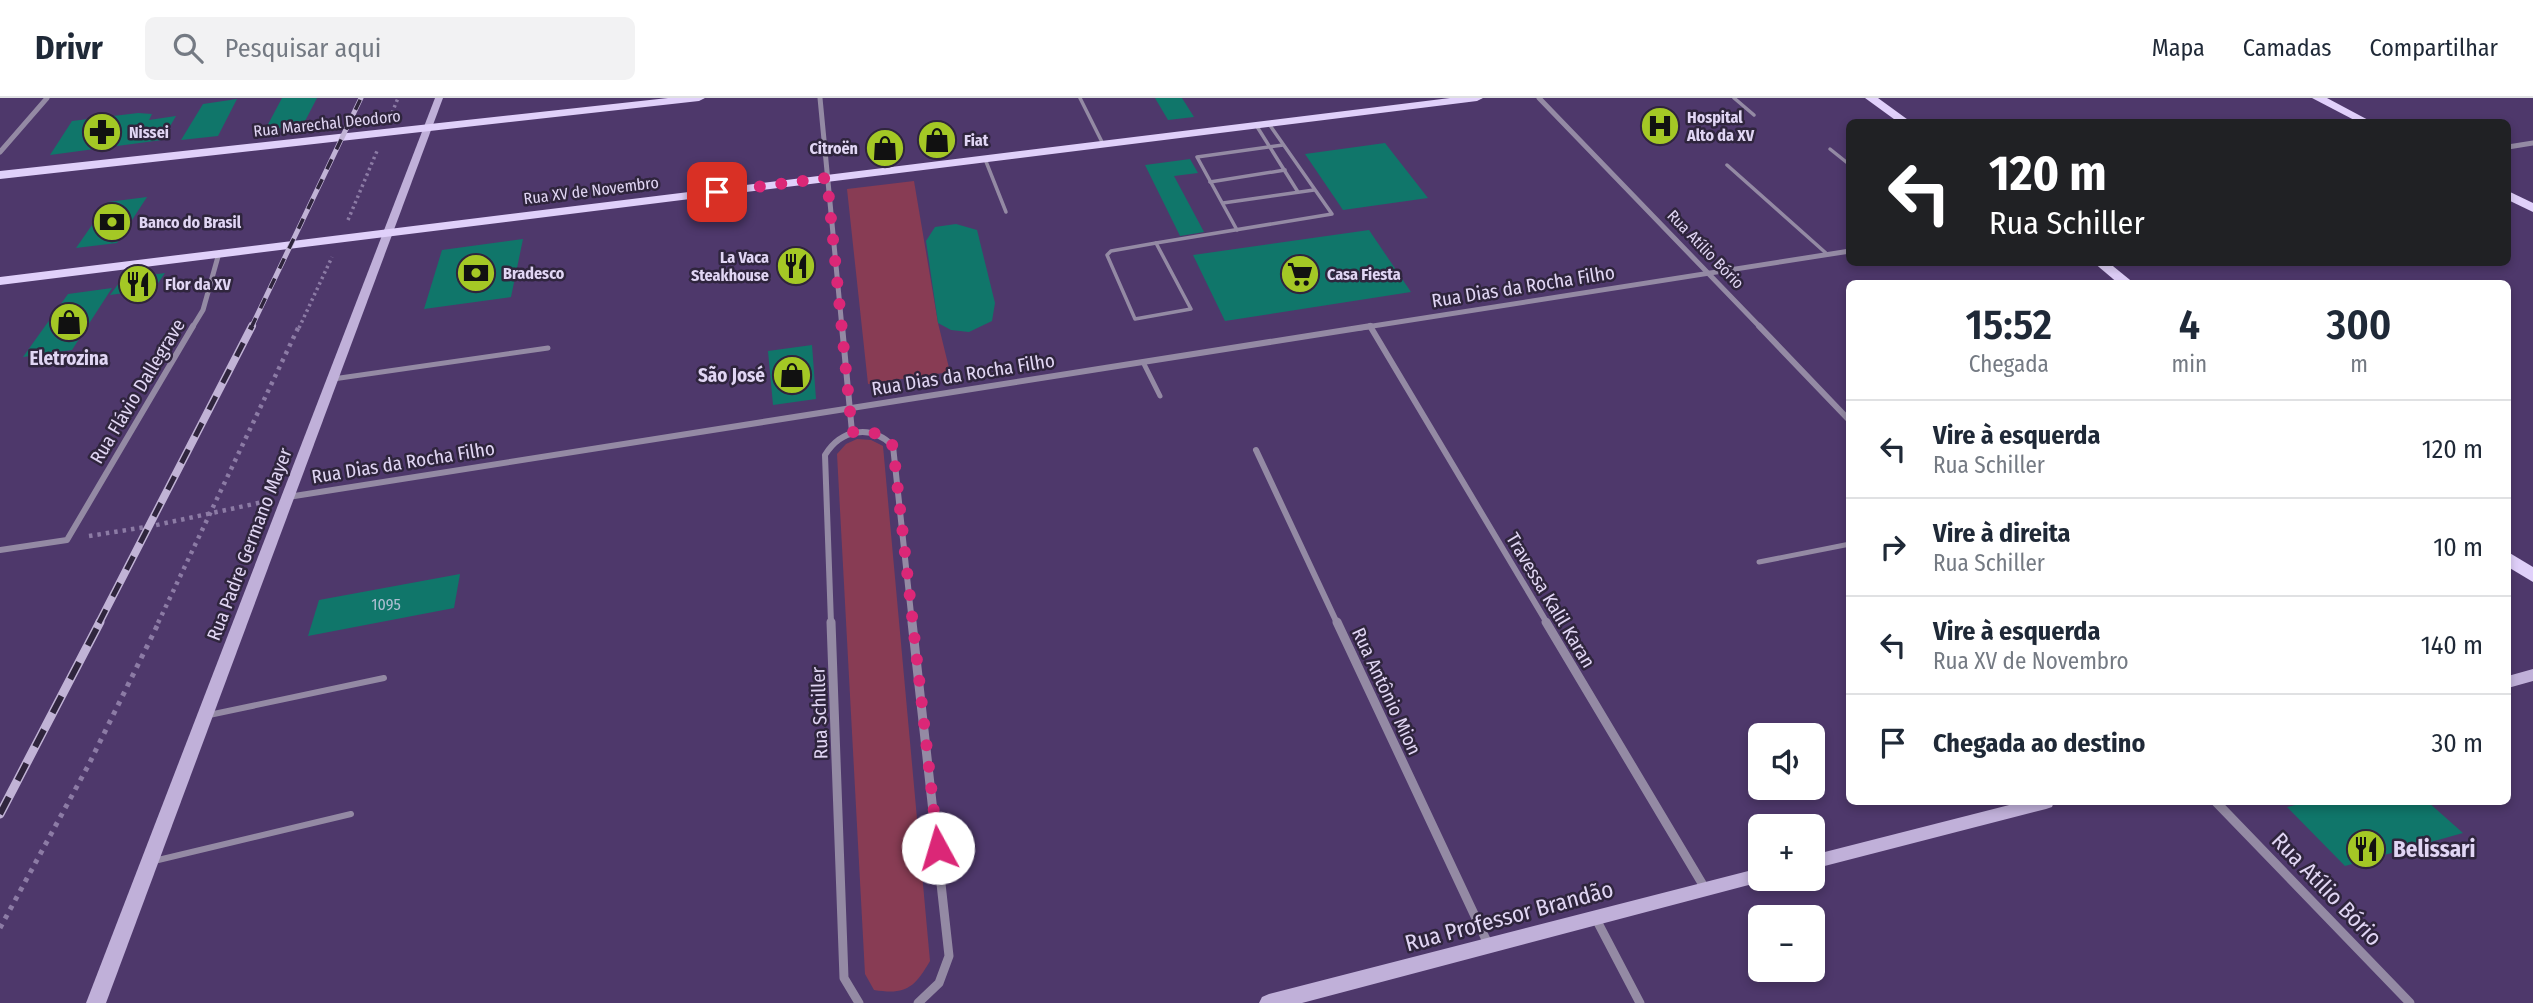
<!DOCTYPE html>
<html lang="pt">
<meta charset="utf-8">
<style>
:root{--surface:#fff;--page:#f2f2f3;--text:#1f2937;--muted:#747a83;--line:#e0e1e3}
body{margin:0;font-family:"Fira Sans Condensed",sans-serif;background:var(--page);color:var(--text);height:100vh;display:flex;flex-direction:column;font-size:26px;white-space:nowrap}
*{box-sizing:border-box;margin:0}
p{font-size:23px;color:var(--muted)}
.icon{flex:none;width:38px;height:38px;fill:none;stroke:currentColor;stroke-width:2;stroke-linecap:round;stroke-linejoin:round}
.map{position:relative;flex:1;overflow:hidden}
.drawer{position:absolute;left:1846px;top:182px;width:665px;height:525px;display:flex;flex-direction:column;background:var(--surface);border-radius:10px;box-shadow:0 4px 10px #0003}
.drawer>*{flex:none}
.guide{position:absolute;left:1846px;top:21px;width:665px;height:147px;border-radius:10px;box-shadow:0 4px 10px #0003;background:#202124;color:#fff;overflow:hidden}
.tools{position:absolute;left:1748px;top:625px;display:grid;gap:14px}
.tools a{display:grid;place-items:center;width:77px;height:77px;border-radius:10px;background:var(--surface);box-shadow:0 4px 10px #0003;font-size:35px}
.pin{position:absolute;display:grid;place-items:center;width:60px;height:60px;color:#fff;margin:-30px;border-radius:14px;box-shadow:0 4px 10px #0006}
.me{position:absolute;width:77px;margin:-38px;rotate:354deg;stroke-linejoin:round;filter:drop-shadow(0 0 5px #0008)}
.turn{display:flex;align-items:center;gap:24px;height:147px;padding:0 28px;font-size:32px}
.turn .icon{width:91px;height:91px;stroke-width:2.5}
.turn b{display:block;font-size:49px;line-height:60px}
.eta{display:flex;justify-content:space-evenly;align-items:center;height:119px;text-align:center}
.eta b{font-size:42px;font-weight:600;line-height:49px}
ul{padding:0;list-style:none}
li{display:flex;align-items:center;gap:21px;height:98px;padding:0 28px;border-top:2px solid var(--line)}
li div{flex:1}
li b{display:block;font-size:26px}
li em{font-style:normal}
header{display:flex;align-items:center;gap:42px;box-sizing:border-box;height:98px;padding:0 35px;background:var(--surface);border-bottom:2px solid var(--line)}
header strong{font-size:33px}
nav{display:flex;gap:38px;margin-inline-start:auto;font-size:24px}
.search{width:490px;height:63px;background:var(--page);display:flex;align-items:center;gap:18px;box-sizing:border-box;padding:0 24px;border-radius:10px;color:var(--muted);font-size:26px}
.map>svg:first-child{display:block}
.green{fill:#883c54}
.building{fill:#10766a}
.lines{fill:none;stroke-linecap:round;stroke-linejoin:round}
.path-far2{stroke:#8c7ba5;stroke-width:3.5;stroke-dasharray:2.5 3.5;stroke-linecap:butt}
.path-far1{stroke:#8c7ba5;stroke-width:4.5;stroke-dasharray:3.5 5;stroke-linecap:butt}
.path{stroke:#8c7ba5;stroke-width:5;stroke-dasharray:4.5 6;stroke-linecap:butt}
.lane-far2{stroke:#948aa4;stroke-width:3.5}
.lane-far1{stroke:#948aa4;stroke-width:5}
.lane{stroke:#948aa4;stroke-width:6}
.street-far2{stroke:#948aa4;stroke-width:5}
.street-far1{stroke:#948aa4;stroke-width:6}
.street{stroke:#948aa4;stroke-width:9}
.secondary{fill:#c0b0d9;fill-rule:evenodd}
.primary{fill:#e0d0fa;fill-rule:evenodd}
.rail-far2-casing{stroke:#c1b3d6;stroke-width:5}
.rail-far1-casing{stroke:#c1b3d6;stroke-width:8}
.rail-casing{stroke:#c1b3d6;stroke-width:9}
.rail-far2{stroke:#2f253d;stroke-width:3.5;stroke-dasharray:11;stroke-linecap:butt}
.rail-far1{stroke:#2f253d;stroke-width:5;stroke-dasharray:15;stroke-linecap:butt}
.rail{stroke:#2f253d;stroke-width:6;stroke-dasharray:19;stroke-linecap:butt}
.route{stroke:#db2777;stroke-width:12;stroke-dasharray:0 21.6}
.labels{text-anchor:middle;stroke-width:5;stroke-linejoin:round;paint-order:stroke}
.far-poi-label{font-size:16px;font-weight:bold;fill:#e1d6f4;stroke:#2f253d;text-anchor:start}
.far-street-label{font-size:16px;fill:#e1d6f4;stroke:#2f253d}
.number-label{font-size:16px;fill:#adbed2}
.street-label{font-size:19px;fill:#e1d6f4;stroke:#2f253d}
.poi-label{font-size:19px;font-weight:bold;fill:#e1d6f4;stroke:#2f253d}
.near-poi-label{font-size:23px;font-weight:bold;fill:#e1d6f4;stroke:#2f253d;text-anchor:start}
.near-street-label{font-size:23px;fill:#e1d6f4;stroke:#2f253d}
</style>
<header>
<strong>Drivr</strong>
<div class="search"><svg class="icon" aria-label="search" viewBox="0 0 24 24"><circle cx="10" cy="10" r="6"/><path d="M15 15l6 6"/></svg>Pesquisar aqui</div>
<nav><a>Mapa</a><a>Camadas</a><a>Compartilhar</a></nav>
</header>
<div class="map">
<svg width="2533" height="905" viewBox="0 0 2533 905">
<rect width="100%" height="100%" fill="#4e386b"/>
<g class="green">
<polygon points="914,83 938,225 950,274 868,286 847,91"/>
<path d="M857 341 871 342 883 348 930 863C914 890 906 897 874 892L865 876 837 356 846 346Z"/>
</g>
<g class="building">
<polygon points="282,0 317,0 303,27 265,32"/>
<polygon points="1155,0 1182,0 1194,19 1168,22"/>
<polygon points="237,1 218,38 181,42 203,6"/>
<polygon points="138,15 152,16 149,22 176,18 162,42 50,57 72,23"/>
<polygon points="1385,45 1428,100 1343,112 1305,56"/>
<polygon points="1190,61 1198,75 1174,78 1204,134 1180,138 1145,67"/>
<polygon points="147,99 117,145 76,150 108,104"/>
<polygon points="956,126 977,132 995,205 992,223 969,234 951,232 938,225 926,143 935,129"/>
<polygon points="1369,132 1411,194 1225,223 1193,157"/>
<polygon points="523,141 511,199 424,211 442,152"/>
<polygon points="165,175 154,191 110,197 122,181"/>
<polygon points="112,190 72,252 23,259 68,196"/>
<polygon points="812,247 816,301 773,307 768,253"/>
<polygon points="460,476 454,510 308,538 319,502"/>
<polygon points="2308,704 2428,704 2463,735 2345,768 2287,709"/>
</g>
<g class="lines">
<g class="path-far2">
<polyline points="392,15 398,0"/>
<polyline points="348,122 377,53"/>
<polyline points="299,230 332,159"/>
</g>
<g class="path-far1">
<polyline points="89,438 152,428 263,404"/>
<polyline points="158,525 299,228"/>
</g>
<polyline class="path" points="0,830 88,668 159,524"/>
<g class="lane-far2">
<polyline points="1080,0 1103,46"/>
<polyline points="1734,0 1754,17"/>
<polyline points="1256,27 1298,94"/>
<polyline points="1830,51 1850,67"/>
<polyline points="985,61 1006,114"/>
<polyline points="1727,67 1827,156"/>
<polyline points="1210,84 1285,72"/>
<polyline points="1223,105 1314,92"/>
<polyline points="1237,132 1197,59 1283,47"/>
<polygon points="1156,145 1191,211 1135,221 1107,157 1111,153"/>
<polyline points="1156,145 1332,116 1269,26"/>
</g>
<g class="lane-far1">
<polyline points="1143,264 1160,298"/>
<polyline points="333,281 548,250"/>
<polyline points="1759,464 1850,446"/>
</g>
<g class="lane">
<polyline points="209,617 384,580"/>
<polyline points="154,763 351,716"/>
</g>
<g class="street-far2">
<polyline points="820,0 842,230"/>
<polyline points="1539,0 1761,230"/>
<polyline points="2508,49 2533,45"/>
<polyline points="0,54 47,0"/>
<polyline points="192,230 203,212 219,155"/>
<polyline points="1360,230 1850,153"/>
</g>
<g class="street-far1">
<polyline points="842,228 852,334"/>
<polyline points="1370,228 1547,525"/>
<polyline points="1759,228 1850,323"/>
<polyline points="1256,352 1337,525"/>
<polyline points="288,399 1371,228"/>
<polyline points="0,452 67,442 193,228"/>
<path d="M831 525 825 357C841 331 871 326 893 348L912 525"/>
</g>
<g class="street">
<polyline points="831,524 844,880 859,905"/>
<polyline points="912,524 949,858 939,885 918,905"/>
<polyline points="1337,524 1489,848"/>
<polyline points="1546,524 1706,792"/>
<polyline points="2216,704 2410,905"/>
<polyline points="1596,821 1640,905"/>
</g>
<g class="secondary">
<polygon points="435,0 443,0 106,905 86,905"/>
<polygon points="2533,571 2533,583 2508,590 2508,578"/>
<polygon points="2021,704 2054,704 2052,709 2046,711 1813,771 1813,757"/>
<polygon points="1760,770 1760,780 1767,780 1760,784 1302,905 1259,905 1262,899 1269,896"/>
</g>
<g class="primary">
<polygon points="668,0 705,0 699,3 0,81 0,73"/>
<polygon points="1450,0 1483,0 1477,3 0,187 0,179"/>
<polygon points="1865,0 1878,0 1911,24 1898,24"/>
<polygon points="2312,0 2327,0 2372,24 2358,24"/>
<polygon points="2508,93 2533,105 2533,114 2508,102"/>
<polygon points="2093,164 2108,164 2135,186 2119,186"/>
<polygon points="2508,454 2533,469 2533,484 2508,469"/>
</g>
<g class="rail-far2-casing">
<polyline id="rail-far2" points="251,230 361,0"/>
</g>
<g class="rail-far1-casing">
<polyline id="rail-far1" points="99,525 252,228"/>
</g>
<g class="rail-casing">
<polyline id="rail" points="0,716 100,524"/>
</g>
<use href="#rail-far2" class="rail-far2"/>
<use href="#rail-far1" class="rail-far1"/>
<use href="#rail" class="rail"/>
</g>
<g class="lines">
<path class="route" d="M717 94 827 80 852 334C869 333 883 334 893 348L938 750"/>
</g>
<defs>
<g id="hospital-disc" transform="scale(2.0125)"><circle r="9.5" fill="#a4c825" stroke="#2f253d"/><path d="M-5-5h3v3.5h4V-5h3V5h-3V1.5h-4V5h-3Z" fill="#111"/></g>
<g id="pharmacy-disc" transform="scale(2.0125)"><circle r="9.5" fill="#a4c825" stroke="#2f253d"/><path d="M-2-6h4v4h4v4h-4v4h-4v-4h-4v-4h4Z" fill="#111"/></g>
<g id="shop-disc" transform="scale(2.0125)"><circle r="9.5" fill="#a4c825" stroke="#2f253d"/><path d="M-5-2.5h2.3a2.7 3.5 0 0 1 5.4 0H5L5.5 6h-11ZM-1.5-2.5h3a1.5 2.3 0 0 0-3 0Z" fill="#111"/></g>
<g id="bank-disc" transform="scale(2.0125)"><circle r="9.5" fill="#a4c825" stroke="#2f253d"/><path d="M-6-4H6V4H-6ZM0-2.3a2.3 2.3 0 1 0 0 4.6a2.3 2.3 0 1 0 0-4.6Z" fill="#111"/></g>
<g id="restaurant-disc" transform="scale(2.0125)"><circle r="9.5" fill="#a4c825" stroke="#2f253d"/><path d="M-5-6h1v4h1v-4h1v4h1v-4h1v5L-1.5 .5V6h-2V.5L-5-1ZM5-6V6H3V1.5H1.5Q1.5-4 5-6Z" fill="#111"/></g>
<g id="supermarket-disc" transform="scale(2.0125)"><circle r="9.5" fill="#a4c825" stroke="#2f253d"/><path d="M-6-5.5h2.5l.6 2H6L4.5 2H-2.5L-4.4-4H-6ZM-1.5 3.2a1.3 1.3 0 1 0 .1 0ZM3 3.2a1.3 1.3 0 1 0 .1 0Z" fill="#111"/></g>
</defs>
<g fill-rule="evenodd">
<use href="#hospital-disc" x="1660" y="28"/>
<use href="#pharmacy-disc" x="102" y="34"/>
<use href="#shop-disc" x="937" y="42"/>
<use href="#shop-disc" x="885" y="50"/>
<use href="#bank-disc" x="112" y="124"/>
<use href="#restaurant-disc" x="796" y="168"/>
<use href="#bank-disc" x="476" y="175"/>
<use href="#supermarket-disc" x="1300" y="176"/>
<use href="#restaurant-disc" x="138" y="186"/>
<use href="#shop-disc" x="69" y="224"/>
<use href="#shop-disc" x="792" y="277"/>
<use href="#restaurant-disc" x="2366" y="751"/>
</g>
<g class="labels">
<g class="far-poi-label">
<text x="1687" y="25">Hospital<tspan x="1687" dy="18">Alto da XV</tspan></text>
<text x="129" y="40">Nissei</text>
<text x="964" y="48">Fiat</text>
<text x="858" y="56" text-anchor="end">Citroën</text>
<text x="139" y="130">Banco do Brasil</text>
<text x="769" y="165" text-anchor="end">La Vaca<tspan x="769" dy="18">Steakhouse</tspan></text>
<text x="503" y="181">Bradesco</text>
<text x="1327" y="182">Casa Fiesta</text>
<text x="165" y="192">Flor da XV</text>
</g>
<g class="far-street-label">
<text transform="translate(327 25) rotate(-6)" y="6">Rua Marechal Deodoro</text>
<text transform="translate(591 92) rotate(-7)" y="6">Rua XV de Novembro</text>
<text transform="translate(1706 151) rotate(46)" y="6">Rua Atílio Bório</text>
</g>
<g class="number-label">
<text x="386" y="512">1095</text>
</g>
<g class="street-label">
<text transform="translate(1523 188) rotate(-9)" y="7">Rua Dias da Rocha Filho</text>
<text transform="translate(963 276) rotate(-9)" y="7">Rua Dias da Rocha Filho</text>
<text transform="translate(137 293) rotate(-59)" y="7">Rua Flávio Dallegrave</text>
<text transform="translate(403 364) rotate(-9)" y="7">Rua Dias da Rocha Filho</text>
<text transform="translate(249 446) rotate(-69)" y="7">Rua Padre Germano Mayer</text>
<text transform="translate(1551 502) rotate(59)" y="7">Travessa Kalil Karan</text>
<text transform="translate(1387 593) rotate(65)" y="7">Rua Antônio Mion</text>
<text transform="translate(819 615) rotate(-92)" y="7">Rua Schiller</text>
</g>
<g class="poi-label">
<text x="69" y="267">Eletrozina</text>
<text x="765" y="284" text-anchor="end">São José</text>
</g>
<g class="near-poi-label">
<text x="2393" y="759">Belissari</text>
</g>
<g class="near-street-label">
<text transform="translate(2327 791) rotate(46)" y="8">Rua Atílio Bório</text>
<text transform="translate(1509 818) rotate(-15)" y="8">Rua Professor Brandão</text>
</g>
</g>
</svg>
<div class="tools">
<a><svg class="icon" aria-label="sound" viewBox="0 0 24 24"><path d="M4 9h4l5-4v14l-5-4H4zM17 9q2 3 0 6"/></svg></a>
<a>+</a>
<a>−</a>
</div>
<div class="pin" style="left:717px;top:94px;background:#d93025"><svg class="icon" aria-label="arrive" viewBox="0 0 24 24"><path d="M6 21V4h12l-3 4 3 4H6"/></svg></div>
<svg class="me" style="left:938px;top:750px" viewBox="-20 -20 40 40"><circle r="19" fill="#fff"/><path d="M0-13L10 11 0 6-10 11z" fill="#db2777"/></svg>
<div class="guide">
<div class="turn"><svg class="icon" aria-label="left" viewBox="0 0 24 24"><path d="M17 20v-9H6M10 6l-5 5 5 5"/></svg><div><b>120 m</b>Rua Schiller</div></div>
</div>
<section class="drawer">
<div class="eta">
<div><b>15:52</b><p>Chegada</p></div>
<div><b>4</b><p>min</p></div>
<div><b>300</b><p>m</p></div>
</div>
<ul>
<li><svg class="icon" aria-label="left" viewBox="0 0 24 24"><path d="M17 20v-9H6M10 6l-5 5 5 5"/></svg><div><b>Vire à esquerda</b><p>Rua Schiller</p></div><em>120 m</em></li>
<li><svg class="icon" aria-label="right" viewBox="0 0 24 24"><path d="M7 20v-9h11M14 6l5 5-5 5"/></svg><div><b>Vire à direita</b><p>Rua Schiller</p></div><em>10 m</em></li>
<li><svg class="icon" aria-label="left" viewBox="0 0 24 24"><path d="M17 20v-9H6M10 6l-5 5 5 5"/></svg><div><b>Vire à esquerda</b><p>Rua XV de Novembro</p></div><em>140 m</em></li>
<li><svg class="icon" aria-label="arrive" viewBox="0 0 24 24"><path d="M6 21V4h12l-3 4 3 4H6"/></svg><div><b>Chegada ao destino</b></div><em>30 m</em></li>
</ul>
</section>
</div>
